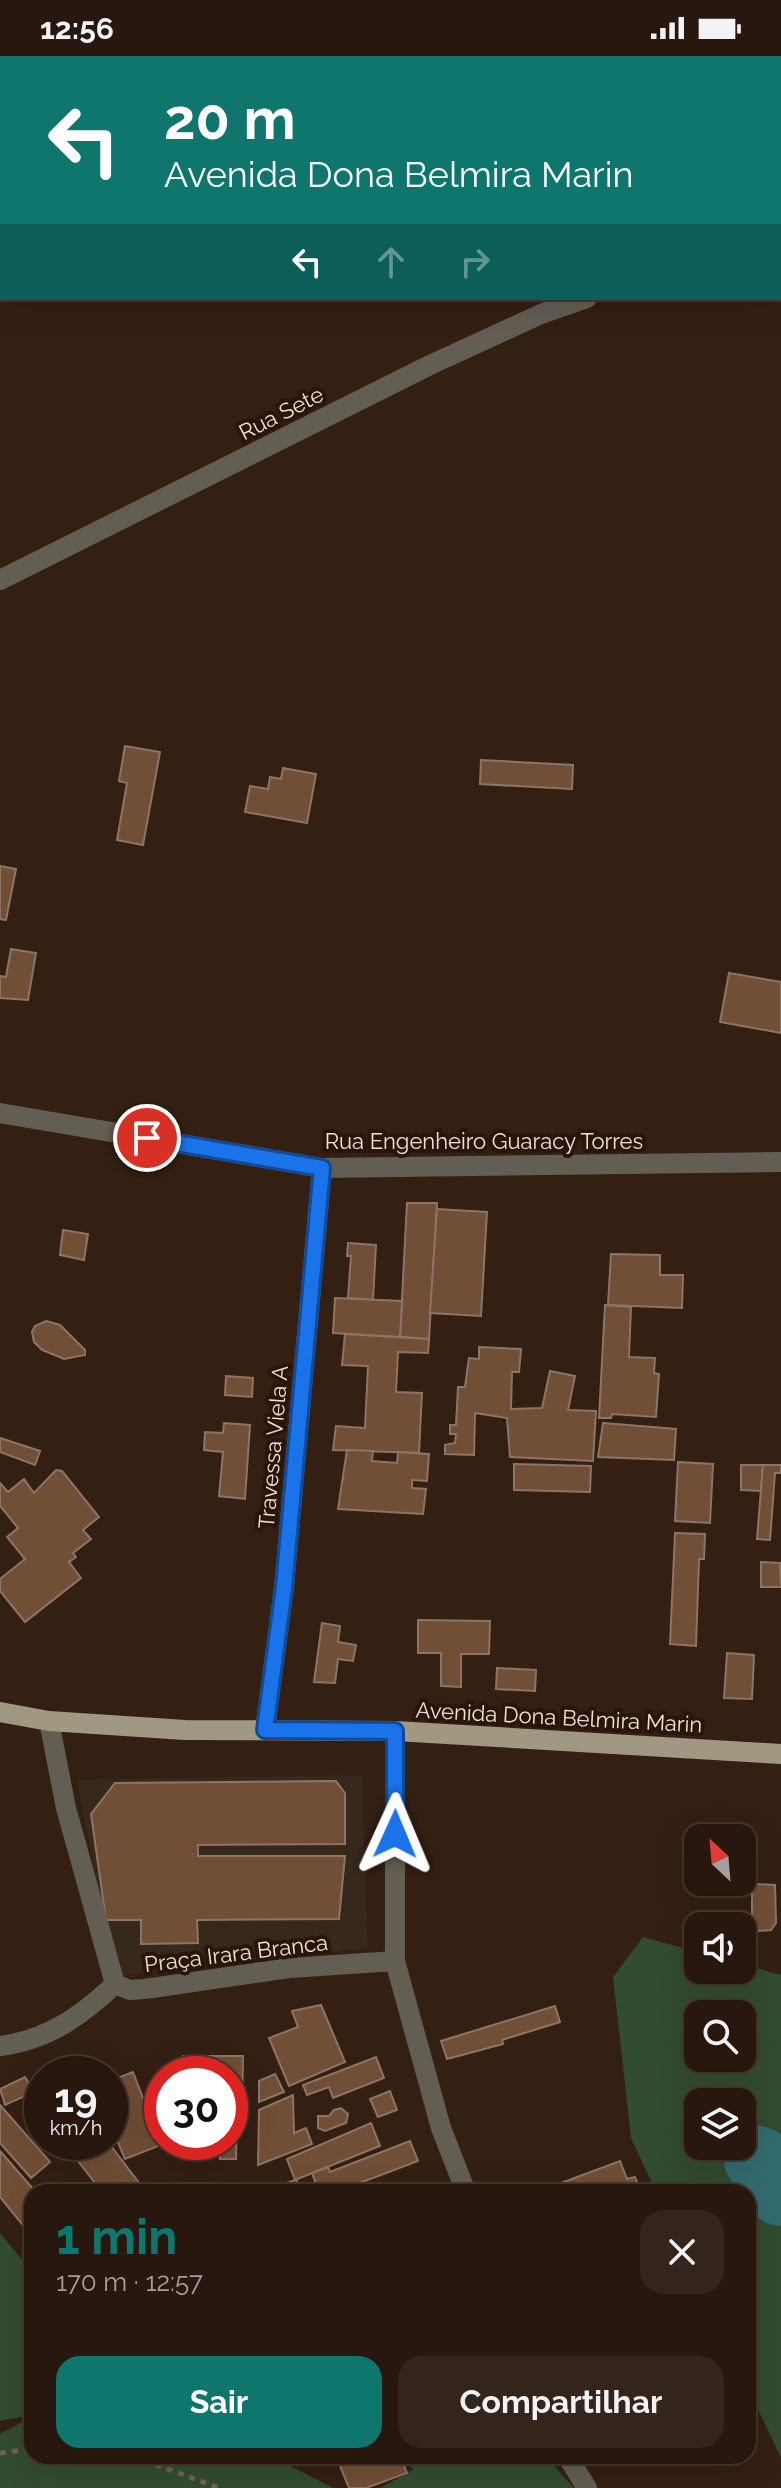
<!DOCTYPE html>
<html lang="pt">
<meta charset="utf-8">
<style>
:root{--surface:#27170e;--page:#33241c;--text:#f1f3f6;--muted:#a49f9e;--line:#43362e;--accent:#0f766e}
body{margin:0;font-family:Raleway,sans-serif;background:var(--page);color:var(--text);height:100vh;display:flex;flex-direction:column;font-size:30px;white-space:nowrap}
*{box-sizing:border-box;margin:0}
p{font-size:26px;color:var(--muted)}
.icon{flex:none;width:44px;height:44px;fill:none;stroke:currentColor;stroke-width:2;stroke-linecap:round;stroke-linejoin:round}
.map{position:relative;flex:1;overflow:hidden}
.sheet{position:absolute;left:24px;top:2128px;width:732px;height:280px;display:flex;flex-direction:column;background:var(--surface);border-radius:24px;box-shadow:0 8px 32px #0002,0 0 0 2px var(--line)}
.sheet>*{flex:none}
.banner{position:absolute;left:0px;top:0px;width:782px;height:244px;box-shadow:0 8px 32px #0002,0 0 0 2px var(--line);background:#0f766e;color:#fff;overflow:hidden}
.needle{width:52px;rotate:334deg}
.buttons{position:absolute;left:684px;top:1768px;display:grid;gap:16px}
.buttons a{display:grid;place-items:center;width:72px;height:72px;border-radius:16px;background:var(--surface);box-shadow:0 8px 32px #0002,0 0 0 2px var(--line);font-size:40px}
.speed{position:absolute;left:24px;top:2000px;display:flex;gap:16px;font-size:40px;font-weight:700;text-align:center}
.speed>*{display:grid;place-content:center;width:104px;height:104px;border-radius:50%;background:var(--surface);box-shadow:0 8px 32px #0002,0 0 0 2px var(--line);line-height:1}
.speed small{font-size:20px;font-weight:400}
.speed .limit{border:12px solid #d22;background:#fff;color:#111}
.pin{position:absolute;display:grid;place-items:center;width:68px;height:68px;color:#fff;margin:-34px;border:4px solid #fff;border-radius:50%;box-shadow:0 2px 8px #0007}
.me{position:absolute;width:88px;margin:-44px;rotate:1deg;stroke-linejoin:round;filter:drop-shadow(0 0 6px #0008)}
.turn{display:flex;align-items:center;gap:28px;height:168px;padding:0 32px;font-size:36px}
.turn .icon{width:104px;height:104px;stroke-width:2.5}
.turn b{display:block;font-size:56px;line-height:68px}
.lanes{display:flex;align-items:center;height:76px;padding:0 32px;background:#0003;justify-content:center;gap:40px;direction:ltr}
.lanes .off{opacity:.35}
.round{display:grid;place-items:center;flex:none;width:84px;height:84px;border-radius:24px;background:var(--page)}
.overview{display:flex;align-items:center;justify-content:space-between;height:136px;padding:0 32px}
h1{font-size:48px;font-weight:700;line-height:60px;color:var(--accent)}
.action{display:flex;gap:16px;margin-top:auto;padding:16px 32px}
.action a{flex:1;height:92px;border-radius:24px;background:var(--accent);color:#fff;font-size:32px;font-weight:700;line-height:92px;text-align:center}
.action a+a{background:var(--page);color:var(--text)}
.status{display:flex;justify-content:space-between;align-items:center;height:56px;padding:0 40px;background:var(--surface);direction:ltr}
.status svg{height:22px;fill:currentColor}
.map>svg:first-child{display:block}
.education{fill:#36291c}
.green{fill:#324c30;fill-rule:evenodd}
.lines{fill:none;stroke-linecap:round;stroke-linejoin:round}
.river{stroke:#326b6f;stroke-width:68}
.building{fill:#714e36;stroke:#8d7565;stroke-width:2}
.path{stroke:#736055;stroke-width:5;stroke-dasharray:6 6;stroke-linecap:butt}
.minor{stroke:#635e54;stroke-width:20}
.major{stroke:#a19882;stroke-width:20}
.route-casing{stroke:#114b97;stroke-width:20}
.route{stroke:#1a73e8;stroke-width:14}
.labels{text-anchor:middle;stroke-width:8;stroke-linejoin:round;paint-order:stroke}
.street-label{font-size:22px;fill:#efe0d8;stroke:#291509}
</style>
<div class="status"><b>12:56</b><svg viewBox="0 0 49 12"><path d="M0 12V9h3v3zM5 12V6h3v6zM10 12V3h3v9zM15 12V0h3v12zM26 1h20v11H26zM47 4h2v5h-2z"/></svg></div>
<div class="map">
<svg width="781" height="2432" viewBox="0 0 781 2432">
<rect width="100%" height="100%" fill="#341f13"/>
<polygon class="education" points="362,1719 368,1892 115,1921 77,1724"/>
<g class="green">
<path d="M643 1881 698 1896V1914H742V1908L781 1919V2402L748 2332V2136H656L631 2082 613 1921ZM698 1958H742V2002H698ZM698 2046H742V2090H698Z"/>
<polygon points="0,2177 32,2216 32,2359 0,2365"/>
<polygon points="20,2367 32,2367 32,2400 271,2400 333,2432 0,2432 0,2378"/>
<polygon points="406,2400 545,2400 574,2432 380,2432 413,2414"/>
</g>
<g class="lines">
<polyline class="river" points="758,2104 781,2136"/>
</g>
<g class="building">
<polygon points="125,690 160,696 143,789 117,784 127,727 119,725"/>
<polygon points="481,704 573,709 572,733 480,728"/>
<polygon points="283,712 316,718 307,767 245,756 250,730 268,733 270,721 281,723"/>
<polygon points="0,810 16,813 6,864 0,863"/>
<polygon points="11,893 36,897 28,944 0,942 0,920 6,921"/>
<polygon points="729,917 781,926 781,977 720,966"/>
<polygon points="407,1147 437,1147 429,1283 400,1281"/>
<polygon points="437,1153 487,1156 481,1260 430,1257"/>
<polygon points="63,1174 88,1178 84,1204 60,1199"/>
<polygon points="348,1187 376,1189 373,1244 348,1242 351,1200 347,1200"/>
<polygon points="611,1198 660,1199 660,1219 683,1219 682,1252 608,1249"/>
<polygon points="335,1242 402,1245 400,1281 333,1277"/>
<polygon points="605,1249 631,1251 629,1301 655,1302 654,1317 659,1318 656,1361 612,1358 611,1362 599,1362"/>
<polygon points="46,1265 60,1269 85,1294 85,1299 64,1303 42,1294 34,1286 32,1276 35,1270"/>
<polygon points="345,1278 429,1283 428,1297 398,1296 396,1336 422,1337 419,1397 333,1394 336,1370 365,1372 368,1310 342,1309"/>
<polygon points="479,1291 521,1293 519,1316 512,1316 511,1353 542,1352 550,1315 575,1320 568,1354 596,1355 593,1405 510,1401 507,1362 475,1357 474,1399 445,1398 445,1389 455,1387 456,1378 450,1378 450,1369 456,1369 458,1331 465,1331 469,1302 479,1303"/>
<polygon points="226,1320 253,1322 252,1341 225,1339"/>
<polygon points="224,1367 250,1369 245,1443 219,1440 223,1396 204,1394 205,1376 223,1377"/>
<polygon points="603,1367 676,1373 674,1404 598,1401"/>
<polygon points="0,1382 40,1395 35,1409 0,1396"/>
<polygon points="347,1394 373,1395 372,1405 397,1407 398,1396 429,1398 427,1425 412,1424 412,1432 426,1433 423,1458 338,1453"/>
<polygon points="678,1406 713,1408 710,1467 675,1465"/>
<polygon points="514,1408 591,1410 590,1436 514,1434"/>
<polygon points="741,1409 763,1409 761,1435 741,1434"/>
<polygon points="763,1409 781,1409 781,1417 775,1417 770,1484 757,1483"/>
<polygon points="56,1414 62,1415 99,1461 83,1474 91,1483 73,1497 76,1501 69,1506 81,1522 25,1566 0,1535 0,1523 25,1503 7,1481 18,1472 0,1450 0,1427 8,1436 24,1423 34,1437"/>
<polygon points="675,1477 705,1478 704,1503 699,1503 696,1590 670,1588"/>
<polygon points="761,1506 780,1507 781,1531 761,1531"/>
<polygon points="418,1564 490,1565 489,1598 461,1598 461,1631 441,1630 441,1597 418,1597"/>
<polygon points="322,1567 340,1570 338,1586 356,1589 353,1605 338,1603 335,1627 314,1626"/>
<polygon points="727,1597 754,1599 752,1643 724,1642"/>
<polygon points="497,1612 536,1614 535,1635 496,1633"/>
<polygon points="336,1725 345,1737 345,1788 198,1789 198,1800 345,1800 339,1863 197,1864 198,1887 141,1888 141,1864 106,1864 91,1758 115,1727"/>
<polygon points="757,1828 775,1829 776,1867 771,1874 759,1875 752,1869 752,1835"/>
<polygon points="321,1949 345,2006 289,2030 269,1982 298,1971 292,1955"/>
<polygon points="555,1950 560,1966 502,1984 503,1988 447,2003 441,1985"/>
<polygon points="183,2000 243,2000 242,2066 237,2066 236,2103 220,2103 220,2095 188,2094 188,2086 230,2086 230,2018 182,2018"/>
<polygon points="376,2001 384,2022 333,2042 329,2031 307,2039 303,2029"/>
<polygon points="133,2016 161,2089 125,2103 110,2068 110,2025"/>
<polygon points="275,2018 284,2036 259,2046 259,2025"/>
<polygon points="25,2021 34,2036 5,2049 0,2033"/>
<polygon points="390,2035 397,2054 378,2061 370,2043"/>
<polygon points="293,2039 294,2077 306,2072 312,2088 258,2109 259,2054"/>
<polygon points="150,2043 162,2044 162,2070"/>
<polygon points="0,2049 50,2106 31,2122 0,2087"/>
<polygon points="341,2052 348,2058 346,2067 325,2075 318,2072 318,2060 329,2060 334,2054"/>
<polygon points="371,2067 380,2090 295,2124 287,2103"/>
<polygon points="410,2085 418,2105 336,2136 319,2136 312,2117 328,2111 330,2116"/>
<polygon points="91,2086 108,2086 146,2136 102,2136 74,2100"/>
<polygon points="0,2095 35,2135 32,2136 32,2175 29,2177 0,2141"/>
<polygon points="620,2105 627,2123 635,2121 641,2136 537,2136"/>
<polygon points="296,2123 301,2136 263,2136 295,2124"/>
<polygon points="531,2130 534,2136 513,2136"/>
<polygon points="258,2131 258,2136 230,2136"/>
<polygon points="336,2400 367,2400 369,2405 383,2400 400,2400 407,2417 366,2432 349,2432"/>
</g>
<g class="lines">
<g class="path">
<polyline points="0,2397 32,2393"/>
<polyline points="133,2400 219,2432"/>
</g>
<g class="minor">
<polyline points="635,0 636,2"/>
<polyline points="249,2 252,0"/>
<polyline points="0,166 2,164"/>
<polyline points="780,194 781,194"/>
<polyline points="0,524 430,309 541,258 587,242"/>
<polyline points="0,1057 322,1112 781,1106"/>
<polyline points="49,1665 66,1752 115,1928 130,1934 145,1933 290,1912 395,1905"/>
<polyline points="265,1674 284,1531 322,1112"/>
<polyline points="395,1675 395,1905 441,2072 466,2136"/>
<path d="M0 1990C48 1984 81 1960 115 1928"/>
<polyline points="567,2400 587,2432"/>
</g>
<polyline class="major" points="0,1656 49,1665 185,1674 395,1675 781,1698"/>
</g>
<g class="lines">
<g class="route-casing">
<polyline id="route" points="147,1082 322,1112 284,1531 265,1674 395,1675 395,1778"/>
</g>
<use href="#route" class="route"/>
</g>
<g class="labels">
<g class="street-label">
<text transform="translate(281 357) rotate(-27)" y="8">Rua Sete</text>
<text x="484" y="1093">Rua Engenheiro Guaracy Torres</text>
<text transform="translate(273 1391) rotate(-85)" y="8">Travessa Viela A</text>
<text transform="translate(559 1661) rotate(3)" y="8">Avenida Dona Belmira Marin</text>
<text transform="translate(236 1897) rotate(-7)" y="8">Praça Irara Branca</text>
</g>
</g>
</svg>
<div class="buttons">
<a><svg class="needle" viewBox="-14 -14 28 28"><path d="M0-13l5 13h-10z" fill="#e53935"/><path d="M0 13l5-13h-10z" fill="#a49f9e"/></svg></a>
<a><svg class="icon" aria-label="sound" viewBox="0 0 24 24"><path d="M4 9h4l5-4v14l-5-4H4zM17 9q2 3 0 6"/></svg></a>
<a><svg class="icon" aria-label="search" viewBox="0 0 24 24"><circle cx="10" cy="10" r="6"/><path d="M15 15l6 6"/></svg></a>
<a><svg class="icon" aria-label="layers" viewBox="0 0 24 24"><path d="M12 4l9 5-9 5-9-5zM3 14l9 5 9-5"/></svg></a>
</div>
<div class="speed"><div>19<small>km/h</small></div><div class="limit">30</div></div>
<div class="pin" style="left:147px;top:1082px;background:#d93025"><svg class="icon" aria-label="arrive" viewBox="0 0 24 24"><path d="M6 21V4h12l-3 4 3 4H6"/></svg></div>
<svg class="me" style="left:395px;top:1778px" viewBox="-20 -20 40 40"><path d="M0-17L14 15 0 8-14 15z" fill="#1a73e8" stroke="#fff" stroke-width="4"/></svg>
<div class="banner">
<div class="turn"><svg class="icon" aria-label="left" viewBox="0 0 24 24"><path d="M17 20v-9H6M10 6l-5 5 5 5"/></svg><div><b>20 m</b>Avenida Dona Belmira Marin</div></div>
<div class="lanes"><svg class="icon" aria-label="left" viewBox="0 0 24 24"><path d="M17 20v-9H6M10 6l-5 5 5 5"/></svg><svg class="icon off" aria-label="ahead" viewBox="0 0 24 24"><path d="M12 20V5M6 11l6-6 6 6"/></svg><svg class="icon off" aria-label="right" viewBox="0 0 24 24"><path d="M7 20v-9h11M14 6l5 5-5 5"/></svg></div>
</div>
<section class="sheet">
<div class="overview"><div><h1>1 min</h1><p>170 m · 12:57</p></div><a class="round"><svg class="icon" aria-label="close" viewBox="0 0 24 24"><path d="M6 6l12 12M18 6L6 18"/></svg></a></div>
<div class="action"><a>Sair</a><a>Compartilhar</a></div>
</section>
</div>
